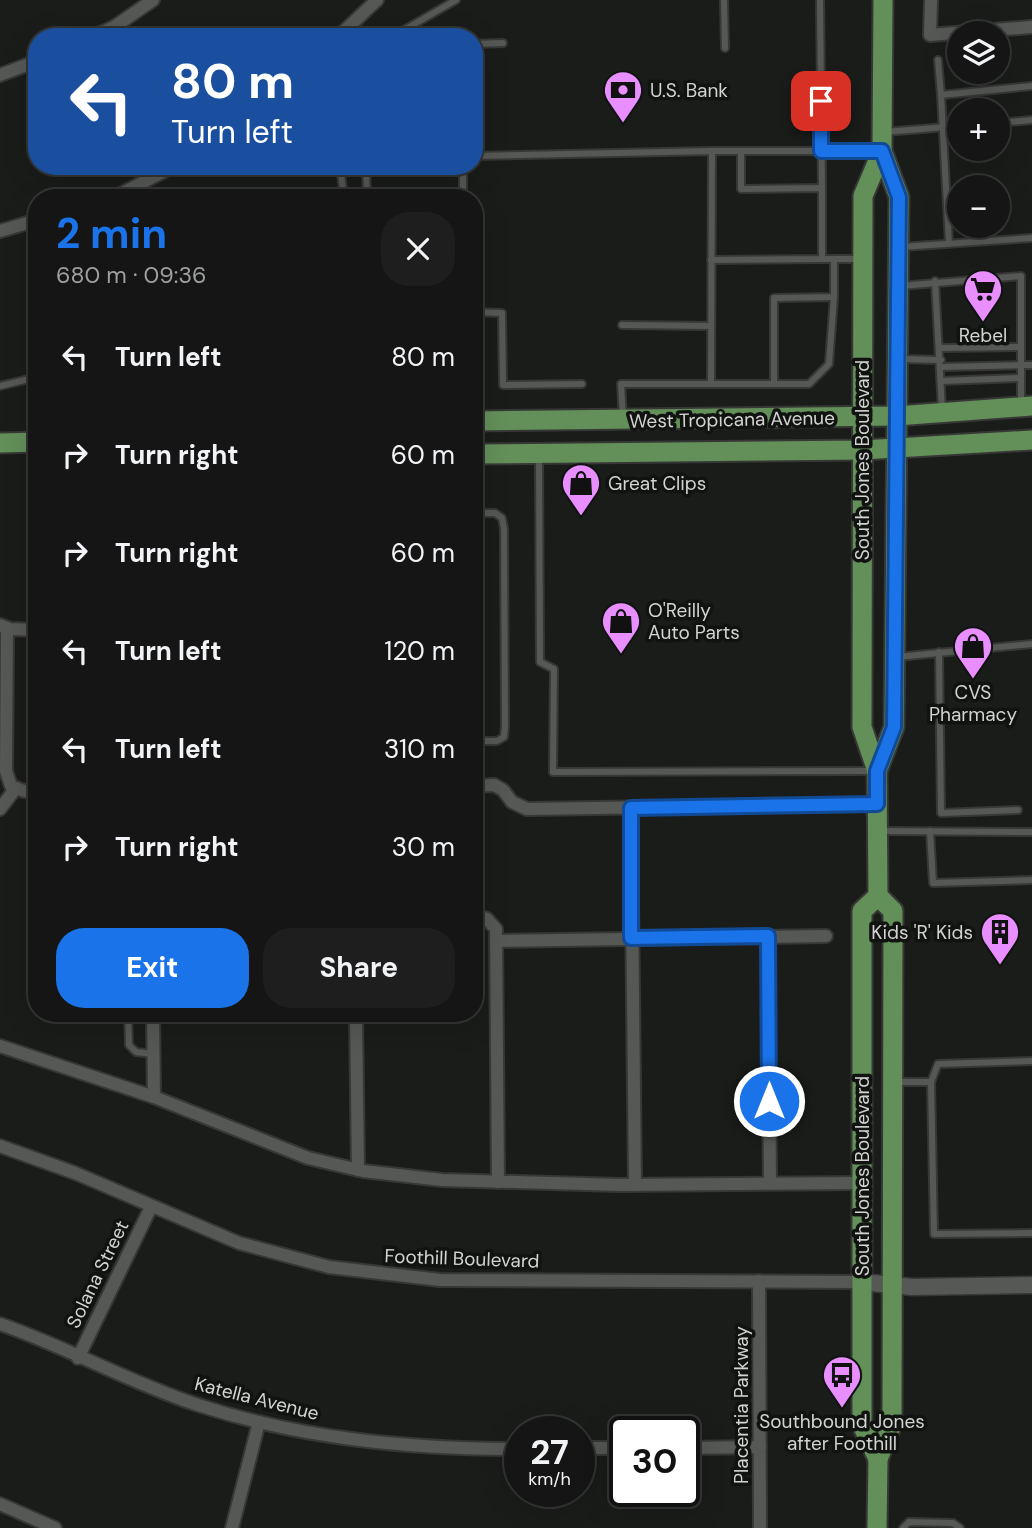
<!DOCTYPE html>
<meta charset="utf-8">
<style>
:root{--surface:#141514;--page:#1d1e1d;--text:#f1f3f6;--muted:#9d9fa0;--line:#333434;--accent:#1a73e8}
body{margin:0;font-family:"DM Sans",sans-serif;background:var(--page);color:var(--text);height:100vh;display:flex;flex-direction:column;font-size:26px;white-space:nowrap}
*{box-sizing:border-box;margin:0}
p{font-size:23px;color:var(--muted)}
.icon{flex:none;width:38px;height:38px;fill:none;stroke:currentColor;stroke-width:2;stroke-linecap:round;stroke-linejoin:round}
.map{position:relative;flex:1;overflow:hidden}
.side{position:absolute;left:28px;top:189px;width:455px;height:833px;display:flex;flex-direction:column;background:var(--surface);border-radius:28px;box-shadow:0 7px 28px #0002,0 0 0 2px var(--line)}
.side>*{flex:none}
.hud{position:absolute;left:28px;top:28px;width:455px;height:147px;border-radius:28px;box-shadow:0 7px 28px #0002,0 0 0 2px var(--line);background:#1a4fa0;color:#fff;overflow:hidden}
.tools{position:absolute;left:947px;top:21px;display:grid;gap:14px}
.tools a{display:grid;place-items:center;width:63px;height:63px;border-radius:50%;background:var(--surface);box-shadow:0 7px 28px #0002,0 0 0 2px var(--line);font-size:35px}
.speed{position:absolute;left:504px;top:1416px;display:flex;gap:14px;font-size:35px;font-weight:700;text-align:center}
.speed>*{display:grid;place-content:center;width:91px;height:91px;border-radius:50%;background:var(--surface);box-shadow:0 7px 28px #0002,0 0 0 2px var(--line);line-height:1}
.speed small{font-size:18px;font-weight:400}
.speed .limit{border:4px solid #111;border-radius:10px;background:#fff;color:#111}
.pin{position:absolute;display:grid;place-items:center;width:60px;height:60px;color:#fff;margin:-30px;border-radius:14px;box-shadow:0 4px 10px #0006}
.me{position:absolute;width:77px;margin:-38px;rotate:0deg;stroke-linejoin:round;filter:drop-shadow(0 0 5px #0008)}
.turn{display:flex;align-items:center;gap:24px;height:147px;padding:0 28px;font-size:32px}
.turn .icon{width:91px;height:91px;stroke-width:2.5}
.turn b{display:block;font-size:49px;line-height:60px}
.round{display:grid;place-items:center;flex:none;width:74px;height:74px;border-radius:28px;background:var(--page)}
.head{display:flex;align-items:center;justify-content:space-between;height:119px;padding:0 28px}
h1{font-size:42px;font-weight:700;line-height:52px;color:var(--accent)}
.action{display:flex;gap:14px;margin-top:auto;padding:14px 28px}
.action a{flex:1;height:80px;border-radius:28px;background:var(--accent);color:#fff;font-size:28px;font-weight:700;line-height:80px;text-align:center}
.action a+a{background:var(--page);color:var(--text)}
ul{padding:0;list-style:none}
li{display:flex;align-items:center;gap:21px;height:98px;padding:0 28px}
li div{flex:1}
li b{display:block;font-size:26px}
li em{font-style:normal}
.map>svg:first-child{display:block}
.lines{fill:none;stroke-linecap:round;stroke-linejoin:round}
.service-casing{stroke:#373836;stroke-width:10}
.minor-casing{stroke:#373836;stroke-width:16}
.tertiary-casing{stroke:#373836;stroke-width:19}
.primary-casing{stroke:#373836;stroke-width:23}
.service{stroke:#565855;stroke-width:6}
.minor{stroke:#565855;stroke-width:12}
.tertiary{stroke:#565855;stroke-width:16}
.primary{stroke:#638f59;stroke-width:19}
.route-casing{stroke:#114b97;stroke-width:18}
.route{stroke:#1a73e8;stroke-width:12}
.labels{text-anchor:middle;stroke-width:7;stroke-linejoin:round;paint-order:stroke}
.poi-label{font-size:19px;fill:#d2d4d2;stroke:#111311;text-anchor:start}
.street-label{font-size:19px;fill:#d2d4d2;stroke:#111311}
</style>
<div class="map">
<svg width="1032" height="1528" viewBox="0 0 1032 1528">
<rect width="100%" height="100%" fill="#1a1c1a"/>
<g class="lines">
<g class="service-casing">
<g id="service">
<polyline points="724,0 725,48"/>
<polyline points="820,0 822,188"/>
<polyline points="392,37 456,0"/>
<polyline points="474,44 503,43"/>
<polyline points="938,60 941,95"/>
<polyline points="998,123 1032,120"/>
<polyline points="884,132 959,126"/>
<polyline points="712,151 878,151"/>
<polyline points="474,156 712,151 711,384 621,384 623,418"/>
<polyline points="340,166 344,198"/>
<polyline points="366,166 367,198"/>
<polyline points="463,166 463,198"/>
<polyline points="949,243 941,95 1032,86"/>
<polyline points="901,247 1032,238"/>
<polyline points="822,259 862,259"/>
<polyline points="711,260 822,259 822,188 741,189 741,151"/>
<polyline points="935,281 942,410"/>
<polyline points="900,286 1021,276 1021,403"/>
<polyline points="474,312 502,313 503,385 582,384"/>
<polyline points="622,325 711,326"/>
<polyline points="940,348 1021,347"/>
<polyline points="901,359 941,360"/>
<polyline points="941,367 1032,365"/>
<polyline points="942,381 1021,378"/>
<polyline points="774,383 774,298 834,297 834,259"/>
<polyline points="711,384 809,384 829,364 834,297"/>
<polyline points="0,386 37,377"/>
<polyline points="539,455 540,662 554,669 553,772 872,771"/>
<polyline points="474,513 495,513 502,518 504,529 505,726 504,737 497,741 474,741"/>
<polyline points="939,652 941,813 1018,810"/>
<polyline points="897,657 1032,644"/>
<polyline points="879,831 1032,832"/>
<polyline points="930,831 933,883 1032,880"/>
<polyline points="128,1013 129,1045 136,1052 154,1054"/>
<polyline points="1032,1061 938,1064 931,1082 934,1234 1032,1233"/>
<polyline points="894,1082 931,1082"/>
<polyline points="903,1528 909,1522 953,1523 960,1528"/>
</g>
</g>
<g class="minor-casing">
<g id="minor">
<polyline points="931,0 930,35 1032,27"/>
<polyline points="92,37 114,27 153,0"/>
<polyline points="338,37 377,0"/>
<polyline points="0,75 37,61"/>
<polyline points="113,198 174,166"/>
<polyline points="0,231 37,220"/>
<polyline points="0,625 10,629 37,630"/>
<polyline points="7,628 6,771 11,786 24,791 37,790"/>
<polyline points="474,786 494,785 503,790 512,802 527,809 877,804"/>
<polyline points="631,808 635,1184"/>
<polyline points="0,809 16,788"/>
<polyline points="474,915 487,919 496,929 498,1182"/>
<polyline points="768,936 770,1183"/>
<polyline points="496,941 826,936"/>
<polyline points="153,1013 154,1097"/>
<polyline points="356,1013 358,1170"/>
<polyline points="0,1046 154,1097 308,1158 363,1171 442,1180 620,1185 862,1183"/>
<polyline points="0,1146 75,1173 239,1243 329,1267 440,1280 862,1282"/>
<polyline points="759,1281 760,1528"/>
<path d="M0 1324C67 1347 130 1383 198 1405 302 1439 411 1449 520 1449"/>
<polyline points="78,1358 151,1207"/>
<polyline points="579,1448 625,1448"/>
<polyline points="684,1448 760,1447"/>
<polyline points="0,1504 55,1528"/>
<polyline points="232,1528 259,1422"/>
</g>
</g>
<g class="tertiary-casing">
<polyline id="tertiary" points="862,1282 912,1287 1032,1285"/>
</g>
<g class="primary-casing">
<g id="primary">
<polyline points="474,421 896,416 1032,406"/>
<polyline points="0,443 37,442"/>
<polyline points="474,454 862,450 1032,440"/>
<polyline points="877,771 894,727 899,197 882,151 883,0"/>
<polyline points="878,1459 862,1425 862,911 878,896"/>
<polyline points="877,1528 878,1459 892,1424 893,911 878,896 877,771 862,727 863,196 882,151"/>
</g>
</g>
<use href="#service" class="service"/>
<use href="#minor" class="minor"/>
<use href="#tertiary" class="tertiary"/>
<use href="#primary" class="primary"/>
</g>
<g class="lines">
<g class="route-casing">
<polyline id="route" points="769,1101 768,936 631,938 631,808 877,804 877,771 894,727 899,197 882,151 821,151 821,101"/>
</g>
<use href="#route" class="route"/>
</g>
<defs>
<g id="bank-pin" transform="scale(2.0125)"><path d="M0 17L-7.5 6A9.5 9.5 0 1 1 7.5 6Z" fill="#e98efe" stroke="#111311"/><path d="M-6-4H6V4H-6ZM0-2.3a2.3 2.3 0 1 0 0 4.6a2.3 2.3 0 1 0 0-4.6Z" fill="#111"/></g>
<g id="supermarket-pin" transform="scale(2.0125)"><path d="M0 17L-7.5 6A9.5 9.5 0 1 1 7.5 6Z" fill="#e98efe" stroke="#111311"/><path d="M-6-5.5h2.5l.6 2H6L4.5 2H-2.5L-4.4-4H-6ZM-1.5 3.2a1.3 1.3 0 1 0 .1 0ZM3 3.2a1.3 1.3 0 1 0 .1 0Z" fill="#111"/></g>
<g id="shop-pin" transform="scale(2.0125)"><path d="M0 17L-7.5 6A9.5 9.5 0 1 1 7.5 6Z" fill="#e98efe" stroke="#111311"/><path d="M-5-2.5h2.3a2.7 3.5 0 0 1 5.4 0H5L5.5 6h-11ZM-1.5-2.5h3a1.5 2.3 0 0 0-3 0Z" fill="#111"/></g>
<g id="building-pin" transform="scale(2.0125)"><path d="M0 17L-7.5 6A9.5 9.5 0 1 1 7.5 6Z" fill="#e98efe" stroke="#111311"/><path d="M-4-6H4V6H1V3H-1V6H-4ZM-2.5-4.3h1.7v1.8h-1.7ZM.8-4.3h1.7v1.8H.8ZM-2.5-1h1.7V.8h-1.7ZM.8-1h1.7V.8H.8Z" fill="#111"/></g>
<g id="bus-pin" transform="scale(2.0125)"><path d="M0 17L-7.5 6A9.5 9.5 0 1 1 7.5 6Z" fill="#e98efe" stroke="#111311"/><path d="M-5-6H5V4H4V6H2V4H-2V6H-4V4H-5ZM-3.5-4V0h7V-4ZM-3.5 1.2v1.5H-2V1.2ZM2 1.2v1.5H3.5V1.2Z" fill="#111"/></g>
</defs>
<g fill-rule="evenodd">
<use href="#bank-pin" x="623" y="90"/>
<use href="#supermarket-pin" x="983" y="289"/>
<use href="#shop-pin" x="581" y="483"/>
<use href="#shop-pin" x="621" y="621"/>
<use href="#shop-pin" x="973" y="646"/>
<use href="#building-pin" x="1000" y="932"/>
<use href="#bus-pin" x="842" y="1375"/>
</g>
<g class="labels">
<g class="poi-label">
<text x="650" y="97">U.S. Bank</text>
<text x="983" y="342" text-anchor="middle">Rebel</text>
<text x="608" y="490">Great Clips</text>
<text x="648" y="617">O'Reilly<tspan x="648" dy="22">Auto Parts</tspan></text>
<text x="973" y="699" text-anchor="middle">CVS<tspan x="973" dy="22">Pharmacy</tspan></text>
<text x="973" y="939" text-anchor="end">Kids 'R' Kids</text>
<text x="842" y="1428" text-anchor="middle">Southbound Jones<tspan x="842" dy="22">after Foothill</tspan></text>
</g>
<g class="street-label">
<text transform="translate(732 419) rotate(-1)" y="7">West Tropicana Avenue</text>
<text transform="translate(862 460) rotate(-90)" y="7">South Jones Boulevard</text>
<text transform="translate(862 1176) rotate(-90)" y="7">South Jones Boulevard</text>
<text transform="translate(462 1258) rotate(2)" y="7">Foothill Boulevard</text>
<text transform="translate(97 1274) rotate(-64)" y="7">Solana Street</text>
<text transform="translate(257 1398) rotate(14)" y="7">Katella Avenue</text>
<text transform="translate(741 1405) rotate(-90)" y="7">Placentia Parkway</text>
</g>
</g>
</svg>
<div class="tools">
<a><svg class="icon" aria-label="layers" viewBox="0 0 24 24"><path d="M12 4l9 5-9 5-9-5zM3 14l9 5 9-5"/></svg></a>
<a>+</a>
<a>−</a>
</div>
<div class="speed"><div>27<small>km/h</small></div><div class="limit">30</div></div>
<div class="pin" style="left:821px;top:101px;background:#d93025"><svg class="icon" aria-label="arrive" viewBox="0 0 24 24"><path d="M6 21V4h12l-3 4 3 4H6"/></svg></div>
<svg class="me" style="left:769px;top:1101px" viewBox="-20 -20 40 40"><circle r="17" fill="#1a73e8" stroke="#fff" stroke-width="3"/><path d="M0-11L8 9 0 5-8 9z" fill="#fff"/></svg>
<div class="hud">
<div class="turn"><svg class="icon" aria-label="left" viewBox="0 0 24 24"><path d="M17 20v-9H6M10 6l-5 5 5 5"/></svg><div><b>80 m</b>Turn left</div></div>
</div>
<section class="side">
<div class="head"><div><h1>2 min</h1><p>680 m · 09:36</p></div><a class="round"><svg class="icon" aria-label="close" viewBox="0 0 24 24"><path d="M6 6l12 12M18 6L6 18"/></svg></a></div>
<ul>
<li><svg class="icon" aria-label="left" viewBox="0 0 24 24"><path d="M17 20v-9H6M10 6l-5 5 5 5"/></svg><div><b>Turn left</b></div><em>80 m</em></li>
<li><svg class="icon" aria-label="right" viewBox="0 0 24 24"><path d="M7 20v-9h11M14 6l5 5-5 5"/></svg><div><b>Turn right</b></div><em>60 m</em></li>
<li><svg class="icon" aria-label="right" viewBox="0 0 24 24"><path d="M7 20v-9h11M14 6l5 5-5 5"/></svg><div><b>Turn right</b></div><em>60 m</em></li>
<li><svg class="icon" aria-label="left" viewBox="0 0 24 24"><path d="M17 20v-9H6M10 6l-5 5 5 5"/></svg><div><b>Turn left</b></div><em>120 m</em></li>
<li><svg class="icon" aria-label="left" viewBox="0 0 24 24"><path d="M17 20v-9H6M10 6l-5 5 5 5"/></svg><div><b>Turn left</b></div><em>310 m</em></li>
<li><svg class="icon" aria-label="right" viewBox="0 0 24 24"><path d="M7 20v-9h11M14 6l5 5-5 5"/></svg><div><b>Turn right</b></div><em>30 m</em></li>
</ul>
<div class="action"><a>Exit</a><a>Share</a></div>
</section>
</div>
